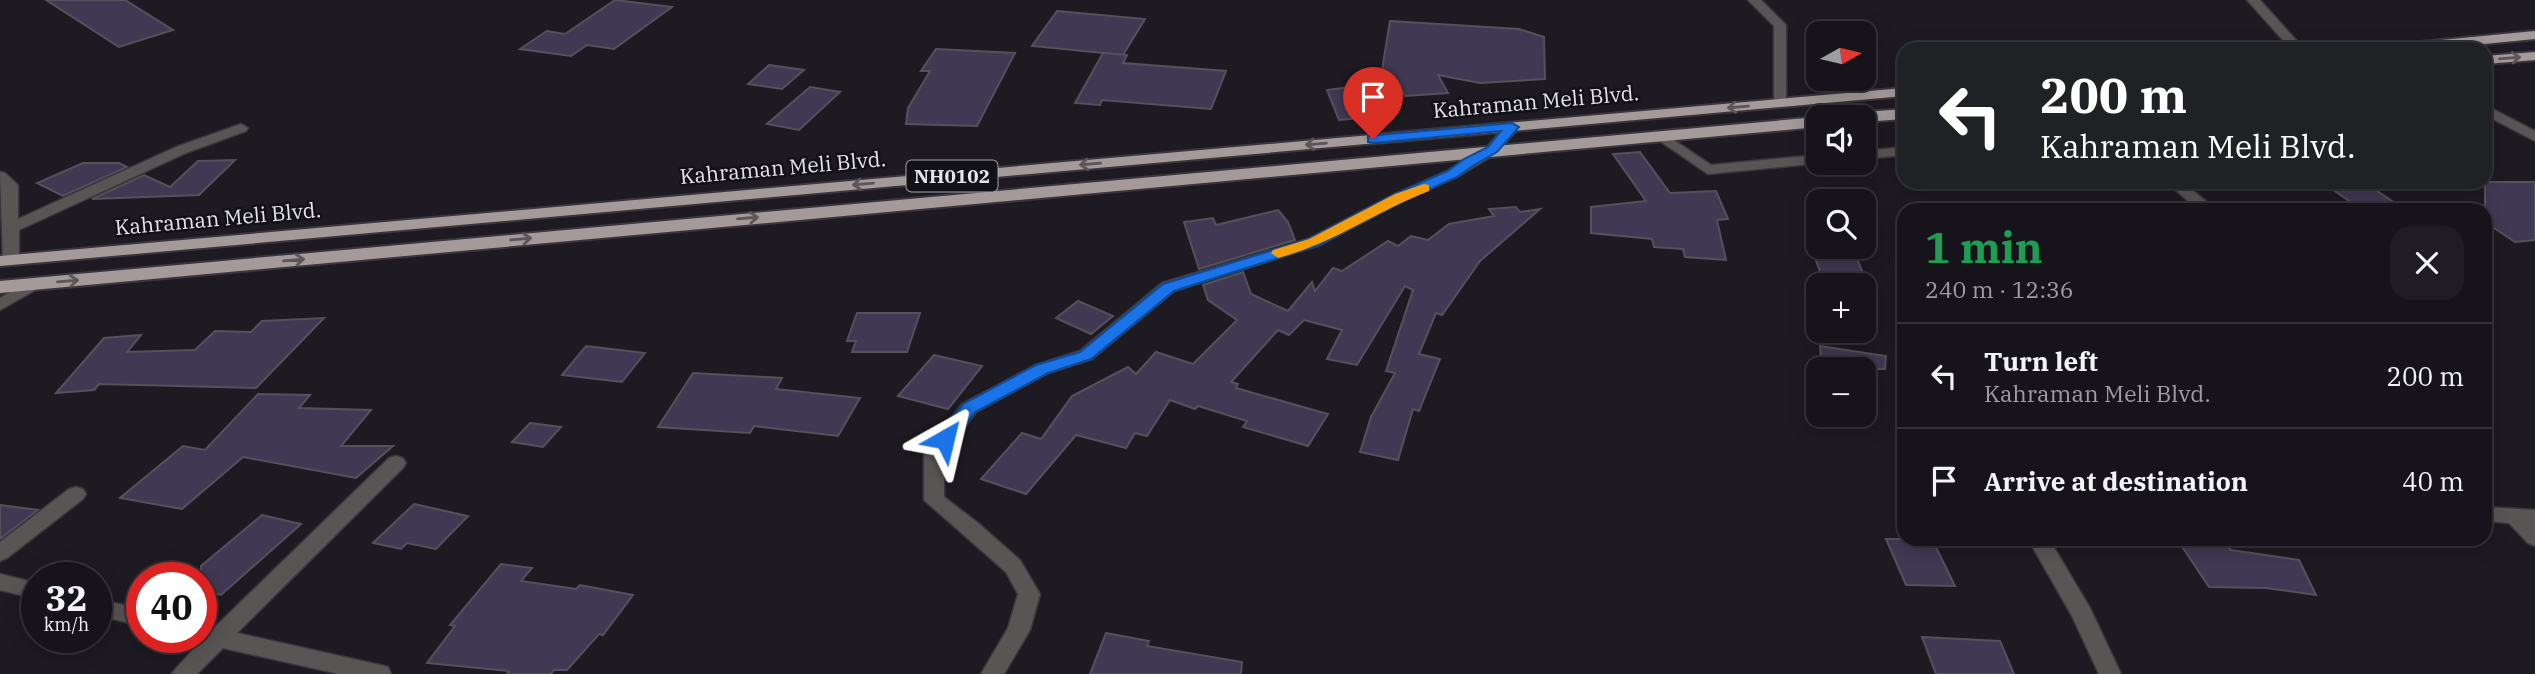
<!DOCTYPE html>
<meta charset="utf-8">
<style>
:root{--surface:#16141a;--page:#1f1d23;--text:#f1f3f6;--muted:#9e9ea2;--line:#353339}
body{margin:0;font-family:"IBM Plex Serif",serif;background:var(--page);color:var(--text);height:100vh;display:flex;flex-direction:column;font-size:26px;white-space:nowrap}
*{box-sizing:border-box;margin:0}
p{font-size:23px;color:var(--muted)}
.icon{flex:none;width:38px;height:38px;fill:none;stroke:currentColor;stroke-width:2;stroke-linecap:round;stroke-linejoin:round}
.map{position:relative;flex:1;overflow:hidden}
.side{position:absolute;left:1897px;top:203px;width:595px;height:343px;display:flex;flex-direction:column;background:var(--surface);border-radius:21px;box-shadow:0 4px 18px #0003,0 0 0 2px var(--line)}
.side>*{flex:none}
.guide{position:absolute;left:1897px;top:42px;width:595px;height:147px;border-radius:21px;box-shadow:0 4px 18px #0003,0 0 0 2px var(--line);background:#202124;color:#fff;overflow:hidden}
.needle{width:46px;rotate:82deg}
.buttons{position:absolute;left:1806px;top:21px;display:grid;gap:14px}
.buttons a{display:grid;place-items:center;width:70px;height:70px;border-radius:14px;background:var(--surface);box-shadow:0 4px 18px #0003,0 0 0 2px var(--line);font-size:35px}
.speed{position:absolute;left:21px;top:562px;display:flex;gap:14px;font-size:35px;font-weight:700;text-align:center}
.speed>*{display:grid;place-content:center;width:91px;height:91px;border-radius:50%;background:var(--surface);box-shadow:0 4px 18px #0003,0 0 0 2px var(--line);line-height:1}
.speed small{font-size:18px;font-weight:400}
.speed .limit{border:10px solid #d22;background:#fff;color:#111}
.pin{position:absolute;display:grid;place-items:center;width:60px;height:60px;color:#fff;margin:-72px -30px;border-radius:50% 50% 50% 0;rotate:-45deg;box-shadow:0 0 7px #0007}
.pin .icon{rotate:45deg}
.me{position:absolute;width:77px;margin:-38px;rotate:37deg;stroke-linejoin:round;filter:drop-shadow(0 0 5px #0008)}
.turn{display:flex;align-items:center;gap:24px;height:147px;padding:0 28px;font-size:32px}
.turn .icon{width:91px;height:91px;stroke-width:2.5}
.turn b{display:block;font-size:49px;line-height:60px}
.round{display:grid;place-items:center;flex:none;width:74px;height:74px;border-radius:21px;background:var(--page)}
.overview{display:flex;align-items:center;justify-content:space-between;height:119px;padding:0 28px}
h1{font-size:42px;font-weight:700;line-height:52px;color:#1e9e55}
ul{padding:0;list-style:none}
li{display:flex;align-items:center;gap:21px;height:105px;padding:0 28px;border-top:2px solid var(--line)}
li div{flex:1}
li b{display:block;font-size:26px}
li em{font-style:normal}
.map>svg:first-child{display:block}
.building{fill:#413853;stroke:#54515a;stroke-width:2}
.lines{fill:none;stroke-linecap:round;stroke-linejoin:round}
.minor-casing{stroke:#39363e;stroke-width:3}
.tertiary-casing{stroke:#39363e;stroke-width:3}
.trunk-casing{stroke:#39363e;stroke-width:4}
.minor{fill:#5a5555;fill-rule:evenodd}
.tertiary{fill:#5a5555;fill-rule:evenodd}
.trunk{fill:#a49a9a;fill-rule:evenodd}
.oneway{stroke:#5c5659}
.route{fill:#1a73e8;stroke:#114b97;stroke-width:2}
.slow{fill:#f59e0b}
.labels{text-anchor:middle;stroke-width:5;stroke-linejoin:round;paint-order:stroke}
.shield{fill:#131118;stroke:#a6a4aa;stroke-width:2}
.shield-label{font-size:19px;font-weight:bold;fill:#e5e3e8}
.street-label{font-size:21px;fill:#e5e3e8;stroke:#131118}
</style>
<div class="map">
<svg width="2535" height="674" viewBox="0 0 2535 674">
<rect width="100%" height="100%" fill="#1d1a22"/>
<g class="building">
<polygon points="46,0 125,0 173,30 119,47"/>
<polygon points="615,0 672,7 614,49 587,45 571,56 520,49 547,31 565,34"/>
<polygon points="1057,11 1145,19 1123,55 1032,46"/>
<polygon points="1390,21 1519,29 1544,37 1545,79 1480,83 1438,75 1448,93 1405,96 1402,91 1378,94"/>
<polygon points="936,49 1015,53 977,126 906,124 908,108 930,71 921,71"/>
<polygon points="1103,53 1127,55 1123,63 1226,71 1211,109 1102,100 1100,105 1075,103"/>
<polygon points="769,65 804,70 782,89 748,84"/>
<polygon points="810,87 840,92 799,130 767,124"/>
<polygon points="1349,87 1363,118 1339,120 1327,90"/>
<polygon points="1640,152 1670,193 1716,191 1728,219 1717,220 1726,260 1685,257 1683,249 1654,247 1652,239 1591,233 1591,207 1646,201 1613,154"/>
<polygon points="235,160 199,195 92,199 144,175 170,187 198,161"/>
<polygon points="83,163 119,163 127,167 63,196 37,183"/>
<polygon points="2322,182 2364,182 2405,210 2362,210"/>
<polygon points="2485,182 2535,182 2535,240 2515,242 2485,222"/>
<polygon points="1516,207 1520,212 1540,209 1480,261 1442,315 1436,313 1419,354 1440,359 1419,411 1413,409 1398,460 1360,452 1371,417 1395,373 1386,371 1413,290 1405,286 1357,365 1327,359 1342,330 1304,320 1289,335 1278,330 1231,382 1238,384 1236,388 1328,414 1308,446 1243,427 1247,421 1198,406 1195,409 1170,400 1147,436 1135,433 1126,448 1076,435 1026,494 981,479 1022,433 1041,439 1072,396 1128,367 1136,374 1156,352 1193,364 1237,320 1208,300 1203,285 1243,272 1251,294 1288,311 1312,282 1315,291 1333,268 1342,271 1388,241 1398,246 1411,236 1428,240 1449,224 1494,216 1489,209"/>
<polygon points="1278,210 1288,222 1295,240 1199,269 1184,222 1213,218 1216,225"/>
<polygon points="1811,247 1852,247 1868,285 1825,285"/>
<polygon points="1078,301 1113,316 1091,334 1056,318"/>
<polygon points="857,313 920,313 907,352 852,352 856,341 847,341"/>
<polygon points="324,318 256,388 99,384 94,390 56,393 104,338 141,335 127,352 195,350 215,331 251,332 262,321"/>
<polygon points="586,346 645,353 622,382 562,375"/>
<polygon points="1820,346 1886,356 1885,369 1822,369"/>
<polygon points="934,355 982,366 948,409 898,396"/>
<polygon points="693,373 782,378 776,389 860,398 838,436 754,426 750,433 658,427"/>
<polygon points="258,394 310,395 299,408 371,410 341,446 393,446 356,478 243,457 182,509 120,498 183,446 205,450"/>
<polygon points="530,423 561,427 543,447 512,442"/>
<polygon points="414,504 468,516 436,549 407,543 401,549 373,543"/>
<polygon points="0,505 38,510 0,539"/>
<polygon points="262,515 301,524 221,595 201,590 201,566"/>
<polygon points="1886,539 1932,539 1955,586 1906,585"/>
<polygon points="2177,539 2223,539 2231,550 2299,560 2316,595 2266,588 2209,587"/>
<polygon points="501,564 532,568 521,581 576,589 580,585 633,595 603,635 599,634 567,670 554,670 551,674 507,674 509,671 427,663 455,626 450,625"/>
<polygon points="1106,633 1149,641 1147,646 1242,662 1241,674 1090,674"/>
<polygon points="1922,637 2000,641 2014,674 1936,674"/>
</g>
<g class="lines">
<g class="minor-casing">
<g id="minor">
<polygon points="2485,105 2535,131 2535,141 2485,115"/>
<polygon points="241,124 248,128 246,131 186,153 19,230 19,260 11,265 3,260 0,172 5,173 18,185 18,219 176,147"/>
<polygon points="1662,132 1711,165 1818,155 1818,163 1821,163 1708,174 1657,139 1655,136"/>
<polygon points="1904,147 1904,155 1864,159 1864,151"/>
<polygon points="2166,182 2183,182 2216,210 2199,210"/>
<polygon points="33,279 41,284 39,288 0,310 0,298"/>
<polygon points="396,456 403,458 406,463 403,468 237,633 380,665 388,667 391,674 339,674 223,648 197,674 171,674 200,642 191,637 201,637 201,625 214,628 389,458"/>
<polygon points="76,487 83,489 86,494 83,499 7,558 0,561 0,542 69,489"/>
<polygon points="2485,507 2535,510 2535,546 2528,543 2509,523 2485,521"/>
<polygon points="2028,539 2049,539 2090,608 2121,674 2099,674 2072,616"/>
<polygon points="0,574 37,583 37,599 0,590"/>
<polygon points="96,599 142,609 142,626 96,615"/>
</g>
</g>
<g class="tertiary-casing">
<g id="tertiary">
<polygon points="1748,0 1761,0 1786,25 1786,106 1776,106 1774,103 1774,26"/>
<polygon points="2247,0 2260,0 2304,49 2291,49"/>
<polygon points="1512,123 1519,127 1497,153 1457,177 1405,200 1320,245 1174,291 1092,359 1048,373 976,412 944,456 944,497 978,523 1020,560 1040,594 1030,630 1004,674 981,674 1008,628 1018,594 1006,572 924,500 924,455 962,404 1036,365 1080,351 1162,283 1308,239 1395,194 1447,171 1487,147 1507,124"/>
</g>
</g>
<g class="trunk-casing">
<g id="trunk">
<polygon points="2535,31 2535,39 2433,49 2382,49 2389,45"/>
<polygon points="2535,52 2535,60 2485,64 2485,56"/>
<polygon points="1904,88 1904,96 0,266 0,256"/>
<polygon points="1904,109 1904,119 1864,122 1864,117 1856,117 1864,112"/>
<polygon points="1818,117 1818,127 0,293 0,281"/>
</g>
</g>
<use href="#minor" class="minor"/>
<use href="#tertiary" class="tertiary"/>
<use href="#trunk" class="trunk"/>
</g>
<defs><path id="oneway-shaft" d="M-6 0H5M1.5-3L5.5 0L1.5 3" fill="none" stroke-width="1.6" stroke-linecap="round" stroke-linejoin="round" transform="scale(1.75)"/></defs>
<g class="oneway">
<use href="#oneway-shaft" transform="translate(2510 58) rotate(-5)"/>
<use href="#oneway-shaft" transform="translate(1738 107) rotate(175)"/>
<use href="#oneway-shaft" transform="translate(1316 144) rotate(175)"/>
<use href="#oneway-shaft" transform="translate(1090 164) rotate(175)"/>
<use href="#oneway-shaft" transform="translate(863 184) rotate(175)"/>
<use href="#oneway-shaft" transform="translate(748 218) rotate(-5)"/>
<use href="#oneway-shaft" transform="translate(521 239) rotate(-5)"/>
<use href="#oneway-shaft" transform="translate(294 260) rotate(-5)"/>
<use href="#oneway-shaft" transform="translate(68 281) rotate(-5)"/>
</g>
<polygon class="route" points="1512,123 1519,127 1497,152 1474,165 1457,177 1405,200 1319,245 1174,291 1091,359 1048,373 975,412 952,443 939,443 937,439 963,404 1036,365 1080,352 1163,284 1309,239 1395,194 1448,171 1464,159 1488,147 1501,131 1373,143 1368,142 1368,136"/>
<path class="slow" d="M1424 184 1429 185V191C1377 211 1332 244 1278 258L1271 253 1273 250 1309 239 1395 194Z"/>
<g class="labels">
<rect class="shield" x="906.5" y="160.5" width="91" height="31" rx="5"/>
<g class="shield-label">
<text x="952" y="183">NH0102</text>
</g>
<g class="street-label">
<text transform="translate(1536 102) rotate(-5)" y="7">Kahraman Meli Blvd.</text>
<text transform="translate(783 168) rotate(-5)" y="7">Kahraman Meli Blvd.</text>
<text transform="translate(218 219) rotate(-5)" y="7">Kahraman Meli Blvd.</text>
</g>
</g>
</svg>
<div class="buttons">
<a><svg class="needle" viewBox="-14 -14 28 28"><path d="M0-13l5 13h-10z" fill="#e53935"/><path d="M0 13l5-13h-10z" fill="#9e9ea2"/></svg></a>
<a><svg class="icon" aria-label="sound" viewBox="0 0 24 24"><path d="M4 9h4l5-4v14l-5-4H4zM17 9q2 3 0 6"/></svg></a>
<a><svg class="icon" aria-label="search" viewBox="0 0 24 24"><circle cx="10" cy="10" r="6"/><path d="M15 15l6 6"/></svg></a>
<a>+</a>
<a>−</a>
</div>
<div class="speed"><div>32<small>km/h</small></div><div class="limit">40</div></div>
<div class="pin" style="left:1373px;top:139px;background:#d93025"><svg class="icon" aria-label="arrive" viewBox="0 0 24 24"><path d="M6 21V4h12l-3 4 3 4H6"/></svg></div>
<svg class="me" style="left:945px;top:439px" viewBox="-20 -20 40 40"><path d="M0-17L14 15 0 8-14 15z" fill="#1a73e8" stroke="#fff" stroke-width="4"/></svg>
<div class="guide">
<div class="turn"><svg class="icon" aria-label="left" viewBox="0 0 24 24"><path d="M17 20v-9H6M10 6l-5 5 5 5"/></svg><div><b>200 m</b>Kahraman Meli Blvd.</div></div>
</div>
<section class="side">
<div class="overview"><div><h1>1 min</h1><p>240 m · 12:36</p></div><a class="round"><svg class="icon" aria-label="close" viewBox="0 0 24 24"><path d="M6 6l12 12M18 6L6 18"/></svg></a></div>
<ul>
<li><svg class="icon" aria-label="left" viewBox="0 0 24 24"><path d="M17 20v-9H6M10 6l-5 5 5 5"/></svg><div><b>Turn left</b><p>Kahraman Meli Blvd.</p></div><em>200 m</em></li>
<li><svg class="icon" aria-label="arrive" viewBox="0 0 24 24"><path d="M6 21V4h12l-3 4 3 4H6"/></svg><div><b>Arrive at destination</b></div><em>40 m</em></li>
</ul>
</section>
</div>
